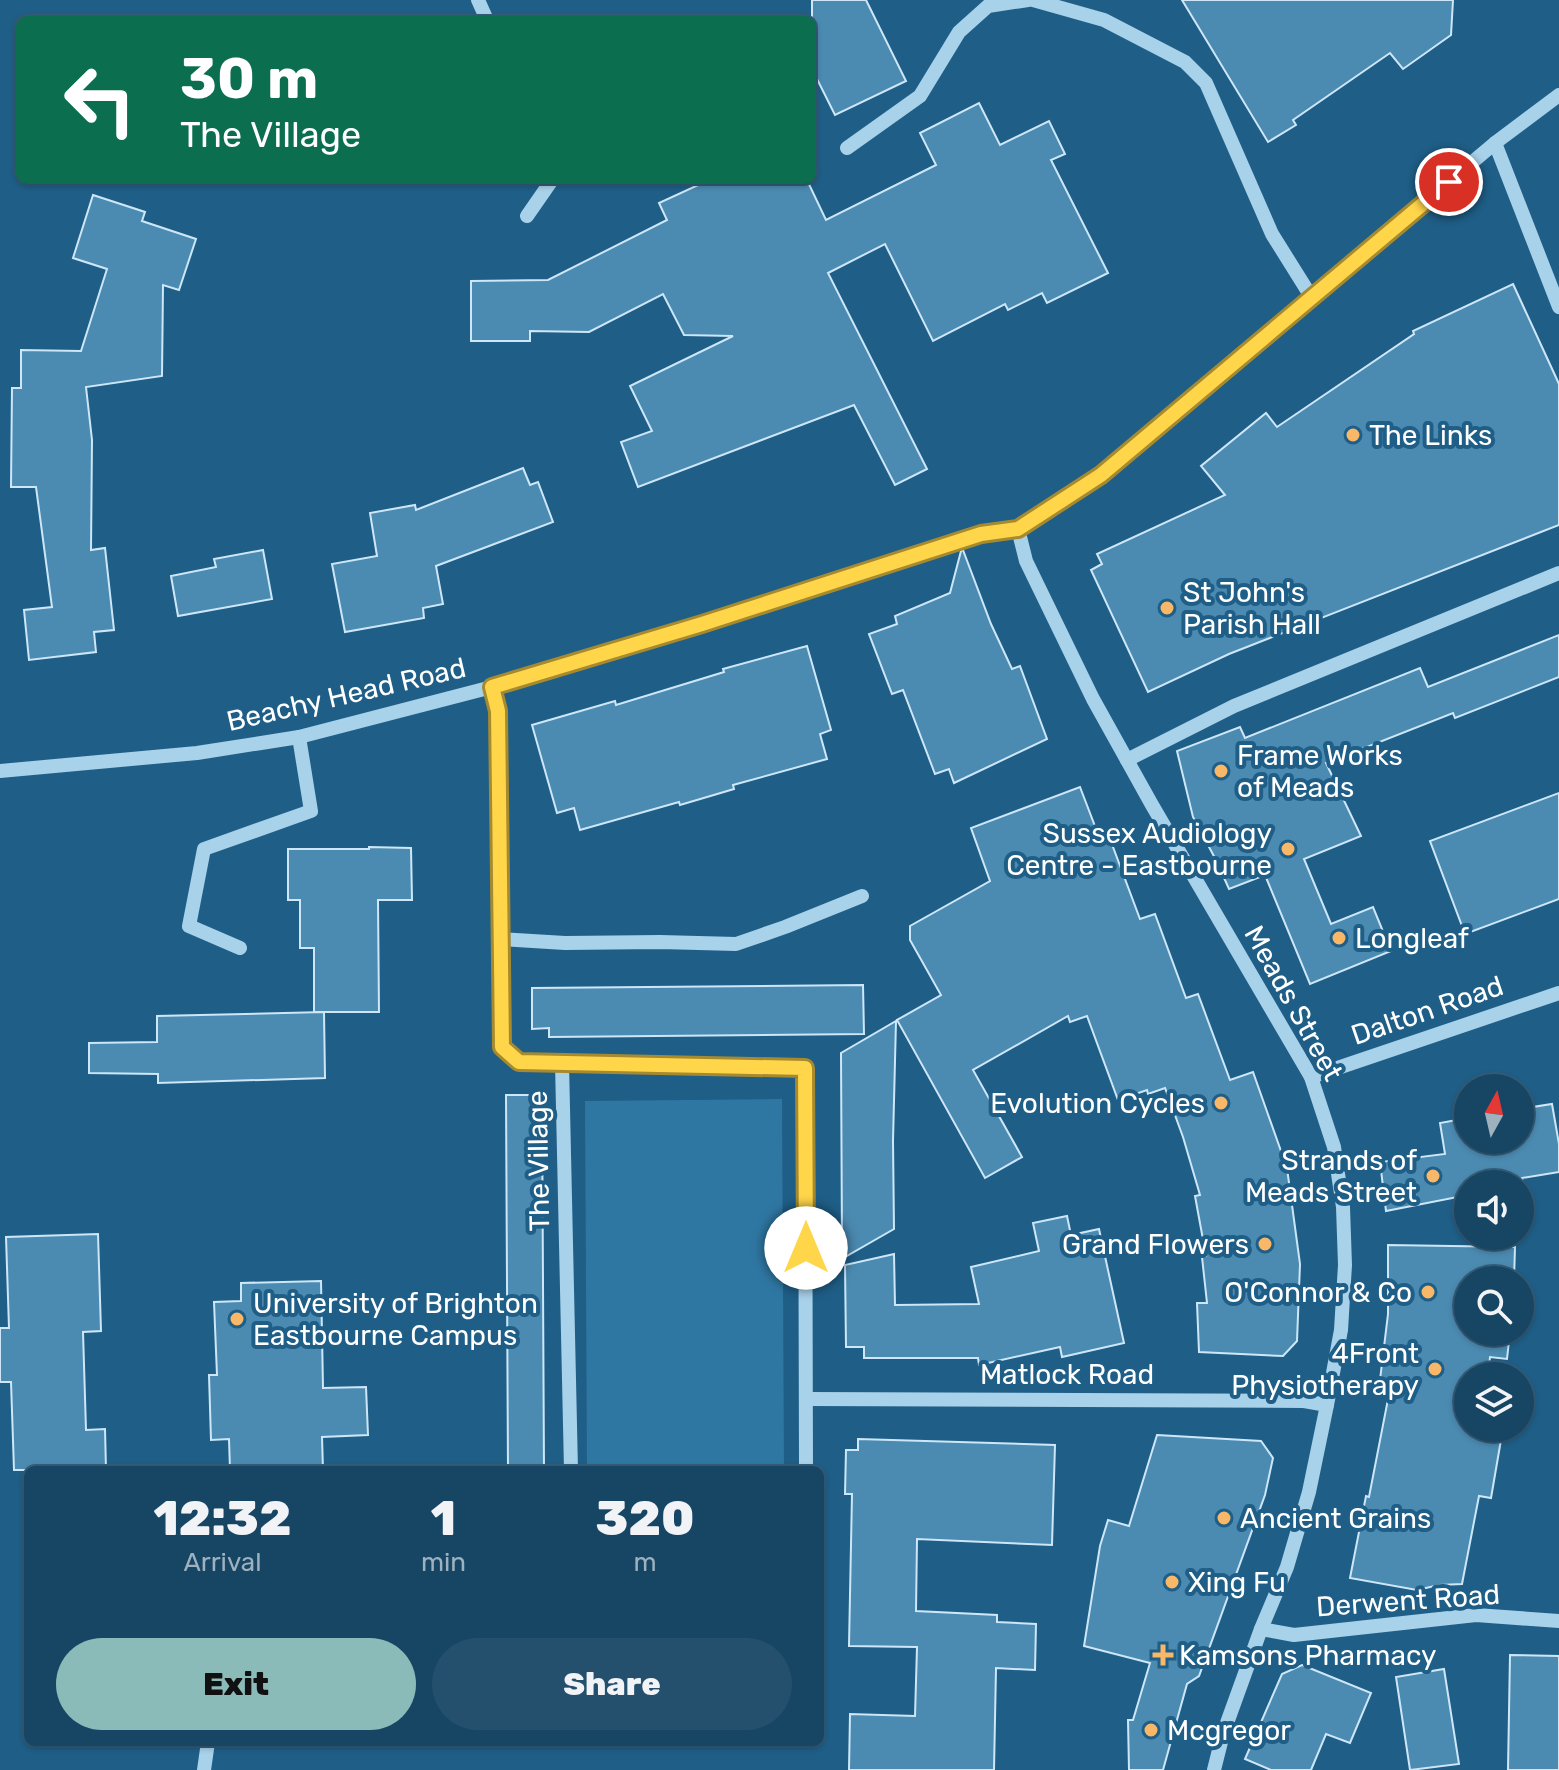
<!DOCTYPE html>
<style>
:root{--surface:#174665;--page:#24506e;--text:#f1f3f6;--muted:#9eb1bf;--line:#365e79;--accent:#8bbbb9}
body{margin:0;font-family:Rubik,sans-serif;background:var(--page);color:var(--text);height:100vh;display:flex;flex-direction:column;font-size:30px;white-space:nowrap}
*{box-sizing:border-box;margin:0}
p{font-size:26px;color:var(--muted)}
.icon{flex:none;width:44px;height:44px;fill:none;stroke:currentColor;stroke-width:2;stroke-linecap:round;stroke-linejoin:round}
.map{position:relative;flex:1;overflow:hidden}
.side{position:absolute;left:24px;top:1466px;width:800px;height:280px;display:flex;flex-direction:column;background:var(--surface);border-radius:12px;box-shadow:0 2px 6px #0004,0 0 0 2px var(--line)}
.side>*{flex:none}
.guide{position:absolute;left:16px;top:16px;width:800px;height:168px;border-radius:12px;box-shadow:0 2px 6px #0004,0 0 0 2px var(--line);background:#0b6e4f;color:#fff;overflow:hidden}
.needle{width:52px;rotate:8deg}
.controls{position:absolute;left:1454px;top:1074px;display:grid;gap:16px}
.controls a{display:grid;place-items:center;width:80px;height:80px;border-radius:50%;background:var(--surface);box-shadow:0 2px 6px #0004,0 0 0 2px var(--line);font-size:40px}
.pin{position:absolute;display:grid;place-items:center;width:68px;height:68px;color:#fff;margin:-34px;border:4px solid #fff;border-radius:50%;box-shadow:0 2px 8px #0007}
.me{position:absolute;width:88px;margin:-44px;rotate:0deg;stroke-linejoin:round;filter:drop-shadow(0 0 6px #0008)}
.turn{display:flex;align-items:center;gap:28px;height:168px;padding:0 32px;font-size:36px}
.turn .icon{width:104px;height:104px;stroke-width:2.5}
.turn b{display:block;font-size:56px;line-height:68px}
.eta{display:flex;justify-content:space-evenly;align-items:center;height:136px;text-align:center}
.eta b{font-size:48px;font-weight:800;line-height:56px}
.action{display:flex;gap:16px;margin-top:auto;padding:16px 32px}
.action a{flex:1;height:92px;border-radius:48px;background:var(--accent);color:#111;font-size:32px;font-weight:800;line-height:92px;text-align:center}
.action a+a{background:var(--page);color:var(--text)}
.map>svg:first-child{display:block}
.green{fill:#2f77a3}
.building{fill:#4b8ab1;stroke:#cde7f8;stroke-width:2}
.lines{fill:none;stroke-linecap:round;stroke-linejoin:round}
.minor{stroke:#a8d1ea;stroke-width:14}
.route-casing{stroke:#a68a30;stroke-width:20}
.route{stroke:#ffd54a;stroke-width:14}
.poi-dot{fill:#f9b768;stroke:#1f5e87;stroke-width:3}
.labels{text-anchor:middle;stroke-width:8;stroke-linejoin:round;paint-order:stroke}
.poi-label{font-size:28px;fill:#fff;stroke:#1f5e87;text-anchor:start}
.street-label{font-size:28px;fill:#fff;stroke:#1f5e87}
</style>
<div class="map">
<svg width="1559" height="1770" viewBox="0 0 1559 1770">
<rect width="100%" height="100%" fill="#1f5e87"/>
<polygon class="green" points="782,1099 784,1470 587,1470 585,1101"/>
<g class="building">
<polygon points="812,0 866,0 906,81 835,115 812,69"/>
<polygon points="1182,0 1453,0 1451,35 1403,69 1390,53 1293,120 1296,125 1268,142"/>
<polygon points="979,103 1000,145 1049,121 1065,154 1051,160 1108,273 1047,303 1042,293 1008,310 1005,304 933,341 885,244 828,273 927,469 895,485 854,405 638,487 621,442 652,431 630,386 733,336 684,335 663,294 589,332 530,331 530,341 471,341 471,281 548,280 667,220 659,203 709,180 807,180 826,220 936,165 920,133"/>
<polygon points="93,195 145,212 142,221 196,239 179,290 163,285 162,376 86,387 92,440 91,550 105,548 114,630 94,632 96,652 29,660 24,610 52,607 36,487 11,487 12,388 21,388 21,350 81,351 107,269 73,258"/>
<polygon points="1513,284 1559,384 1559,525 1229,654 1148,692 1091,570 1102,564 1097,554 1225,495 1201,466 1266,413 1277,427 1414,334 1413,331"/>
<polygon points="523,468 530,485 538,482 553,522 436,566 443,604 423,608 424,618 345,632 332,564 377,556 370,513 415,505 416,510"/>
<polygon points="263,550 272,599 178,616 171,576 216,567 214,559"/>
<polygon points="963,550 991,624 1012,669 1020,666 1047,739 954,783 949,769 935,774 903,690 892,694 869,634 897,624 895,616 950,593 961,551"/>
<polygon points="1559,635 1559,677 1455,718 1453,713 1326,763 1361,836 1304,859 1331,924 1373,907 1391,951 1310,984 1265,875 1229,889 1217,862 1193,817 1177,751 1240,727 1245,738 1420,668 1428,687"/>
<polygon points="807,646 831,730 820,734 827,759 733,785 734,789 680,805 679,802 580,830 574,808 557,813 532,725 615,701 616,705 724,672 723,669"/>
<polygon points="1080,787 1098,834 1107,831 1140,919 1155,914 1186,998 1198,994 1230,1080 1253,1072 1287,1168 1300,1264 1297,1341 1283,1356 1199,1352 1197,1303 1207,1303 1202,1257 1206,1256 1195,1196 1200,1195 1183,1137 1165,1088 1148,1094 1147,1090 1118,1100 1087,1016 1070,1022 1068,1016 973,1070 1022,1157 985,1178 897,1020 941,995 910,940 910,926 990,881 971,828"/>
<polygon points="1559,793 1559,899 1465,934 1430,841"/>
<polygon points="369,847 411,848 412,900 378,900 379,1012 314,1012 314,948 300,948 300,900 288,900 288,849 369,849"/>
<polygon points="863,985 864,1034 549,1037 549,1028 532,1029 532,988"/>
<polygon points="324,1012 325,1078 158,1083 158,1074 89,1073 89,1043 157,1042 157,1016"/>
<polygon points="896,1021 893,1141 894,1229 845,1257 845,1245 842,1245 841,1053"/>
<polygon points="506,1095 542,1095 544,1470 508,1470"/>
<polygon points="1552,1104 1559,1144 1559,1172 1522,1178 1523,1185 1520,1185 1520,1184 1468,1184 1468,1195 1386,1211 1380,1162 1445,1154 1440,1123 1468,1118 1468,1140 1520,1140 1520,1109"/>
<polygon points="1067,1216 1071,1235 1099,1229 1124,1343 1062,1357 1060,1347 979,1365 978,1358 864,1358 864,1347 846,1347 845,1265 894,1254 895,1305 979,1304 971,1267 1039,1251 1033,1223"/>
<polygon points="98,1234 101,1331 83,1332 86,1430 105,1429 106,1470 14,1470 11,1382 0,1382 0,1328 9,1328 6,1237"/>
<polygon points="1388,1245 1515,1247 1514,1280 1468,1280 1468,1332 1510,1332 1507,1359 1490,1357 1488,1376 1468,1376 1468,1428 1480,1428 1480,1430 1502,1434 1491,1498 1479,1496 1462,1584 1439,1585 1417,1590 1350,1578 1366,1496 1369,1497 1390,1389 1379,1388 1388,1314"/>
<polygon points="321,1281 323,1388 366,1387 368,1435 322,1437 323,1470 230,1470 229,1439 211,1440 209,1375 217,1375 214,1302 241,1301 241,1283"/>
<polygon points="1157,1435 1261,1441 1273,1458 1265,1495 1199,1676 1187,1684 1163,1770 1129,1770 1128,1720 1133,1720 1150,1663 1084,1646 1100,1546 1108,1520 1129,1526"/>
<polygon points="858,1439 1055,1445 1052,1545 917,1539 916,1611 997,1615 997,1622 1036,1624 1035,1670 996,1668 994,1770 849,1770 850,1714 915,1716 917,1647 849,1646 852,1494 845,1494 846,1450 858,1450"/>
<polygon points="1510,1655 1559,1656 1559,1770 1508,1770"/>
<polygon points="1302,1665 1371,1693 1350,1743 1326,1734 1311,1770 1271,1770 1245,1759 1282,1674"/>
<polygon points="1444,1669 1459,1764 1410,1770 1396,1677"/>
</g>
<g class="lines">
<g class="minor">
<polyline points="478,0 487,20"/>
<polyline points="1033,0 1104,20 1185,62 1206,83 1272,234 1312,298"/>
<polyline points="1495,143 1559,307"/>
<polyline points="847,148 920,96 959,32 988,6 1028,0"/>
<polyline points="527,216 552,180"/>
<polyline points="1018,529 1026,561 1093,699 1152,805 1311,1077 1334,1147 1343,1207 1345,1265 1341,1330 1327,1405 1309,1492 1287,1567 1261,1629 1223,1734 1214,1770"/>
<polyline points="492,687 498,711 502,1047 519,1062 562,1063"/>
<polyline points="1127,760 1234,706 1559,573"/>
<polyline points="0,771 197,753 299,737 492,687 702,624 981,534 1018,529 1101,475 1495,143 1559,95"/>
<polyline points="501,939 565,943 660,942 736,944 785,927 862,896"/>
<polyline points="240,948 189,926 204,849 311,811 299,737"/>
<polyline points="1311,1077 1559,993"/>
<polyline points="807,1399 1304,1401 1327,1405"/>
<polyline points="571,1470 562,1063 805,1068 806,1470"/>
<polyline points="1261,1629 1294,1635 1476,1615 1559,1621"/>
<polyline points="204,1770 208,1742"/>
</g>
</g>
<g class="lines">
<g class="route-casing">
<polyline id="route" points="806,1248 805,1068 519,1062 502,1047 498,711 492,687 702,624 981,534 1018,529 1101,475 1449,182"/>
</g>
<use href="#route" class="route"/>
</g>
<g class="poi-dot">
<circle cx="1353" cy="435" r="8"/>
<circle cx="1167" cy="608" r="8"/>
<circle cx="1221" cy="771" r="8"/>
<circle cx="1288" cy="849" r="8"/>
<circle cx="1339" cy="938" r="8"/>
<circle cx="1221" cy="1103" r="8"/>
<circle cx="1433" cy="1176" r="8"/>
<circle cx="1265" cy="1244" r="8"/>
<circle cx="1428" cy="1292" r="8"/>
<circle cx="237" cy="1319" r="8"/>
<circle cx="1435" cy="1369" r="8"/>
<circle cx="1224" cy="1518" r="8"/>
<circle cx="1172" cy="1582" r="8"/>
<path d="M1159 1643h8v8h8v8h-8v8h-8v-8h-8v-8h8z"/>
<circle cx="1151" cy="1730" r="8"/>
</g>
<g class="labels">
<g class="poi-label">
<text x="1369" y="445">The Links</text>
<text x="1183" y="602">St John's<tspan x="1183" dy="32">Parish Hall</tspan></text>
<text x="1237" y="765">Frame Works<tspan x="1237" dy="32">of Meads</tspan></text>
<text x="1272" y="843" text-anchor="end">Sussex Audiology<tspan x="1272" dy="32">Centre - Eastbourne</tspan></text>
<text x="1355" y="948">Longleaf</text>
<text x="1205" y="1113" text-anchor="end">Evolution Cycles</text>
<text x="1417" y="1170" text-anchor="end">Strands of<tspan x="1417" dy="32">Meads Street</tspan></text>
<text x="1249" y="1254" text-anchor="end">Grand Flowers</text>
<text x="1412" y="1302" text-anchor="end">O'Connor &amp; Co</text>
<text x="253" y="1313">University of Brighton<tspan x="253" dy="32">Eastbourne Campus</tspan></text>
<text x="1419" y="1363" text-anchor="end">4Front<tspan x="1419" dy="32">Physiotherapy</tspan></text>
<text x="1240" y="1528">Ancient Grains</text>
<text x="1188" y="1592">Xing Fu</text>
<text x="1179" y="1665">Kamsons Pharmacy</text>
<text x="1167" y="1740">Mcgregor</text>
</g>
<g class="street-label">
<text transform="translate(346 694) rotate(-13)" y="10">Beachy Head Road</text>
<text transform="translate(1294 1003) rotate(61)" y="10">Meads Street</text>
<text transform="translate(1427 1010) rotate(-19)" y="10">Dalton Road</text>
<text transform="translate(538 1161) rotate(-91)" y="10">The Village</text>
<text x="1067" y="1384">Matlock Road</text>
<text transform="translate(1408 1600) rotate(-4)" y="10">Derwent Road</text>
</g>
</g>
</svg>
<div class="controls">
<a><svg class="needle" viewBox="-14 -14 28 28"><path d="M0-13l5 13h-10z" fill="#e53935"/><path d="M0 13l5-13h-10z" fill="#9eb1bf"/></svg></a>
<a><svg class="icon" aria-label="sound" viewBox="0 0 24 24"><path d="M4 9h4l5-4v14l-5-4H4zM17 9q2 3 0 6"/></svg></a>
<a><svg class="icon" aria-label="search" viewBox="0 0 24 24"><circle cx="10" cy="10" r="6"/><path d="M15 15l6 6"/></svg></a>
<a><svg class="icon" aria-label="layers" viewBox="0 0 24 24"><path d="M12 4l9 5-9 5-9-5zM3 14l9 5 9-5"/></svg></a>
</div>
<div class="pin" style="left:1449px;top:182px;background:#d93025"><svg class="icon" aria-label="arrive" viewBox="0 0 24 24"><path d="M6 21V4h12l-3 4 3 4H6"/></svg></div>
<svg class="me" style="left:806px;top:1248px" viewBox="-20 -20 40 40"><circle r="19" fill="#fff"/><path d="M0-13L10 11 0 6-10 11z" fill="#ffd54a"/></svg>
<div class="guide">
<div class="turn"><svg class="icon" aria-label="left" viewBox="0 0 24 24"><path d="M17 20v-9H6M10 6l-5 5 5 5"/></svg><div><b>30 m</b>The Village</div></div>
</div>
<section class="side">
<div class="eta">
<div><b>12:32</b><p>Arrival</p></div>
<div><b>1</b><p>min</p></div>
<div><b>320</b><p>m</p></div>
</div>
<div class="action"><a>Exit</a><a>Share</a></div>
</section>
</div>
